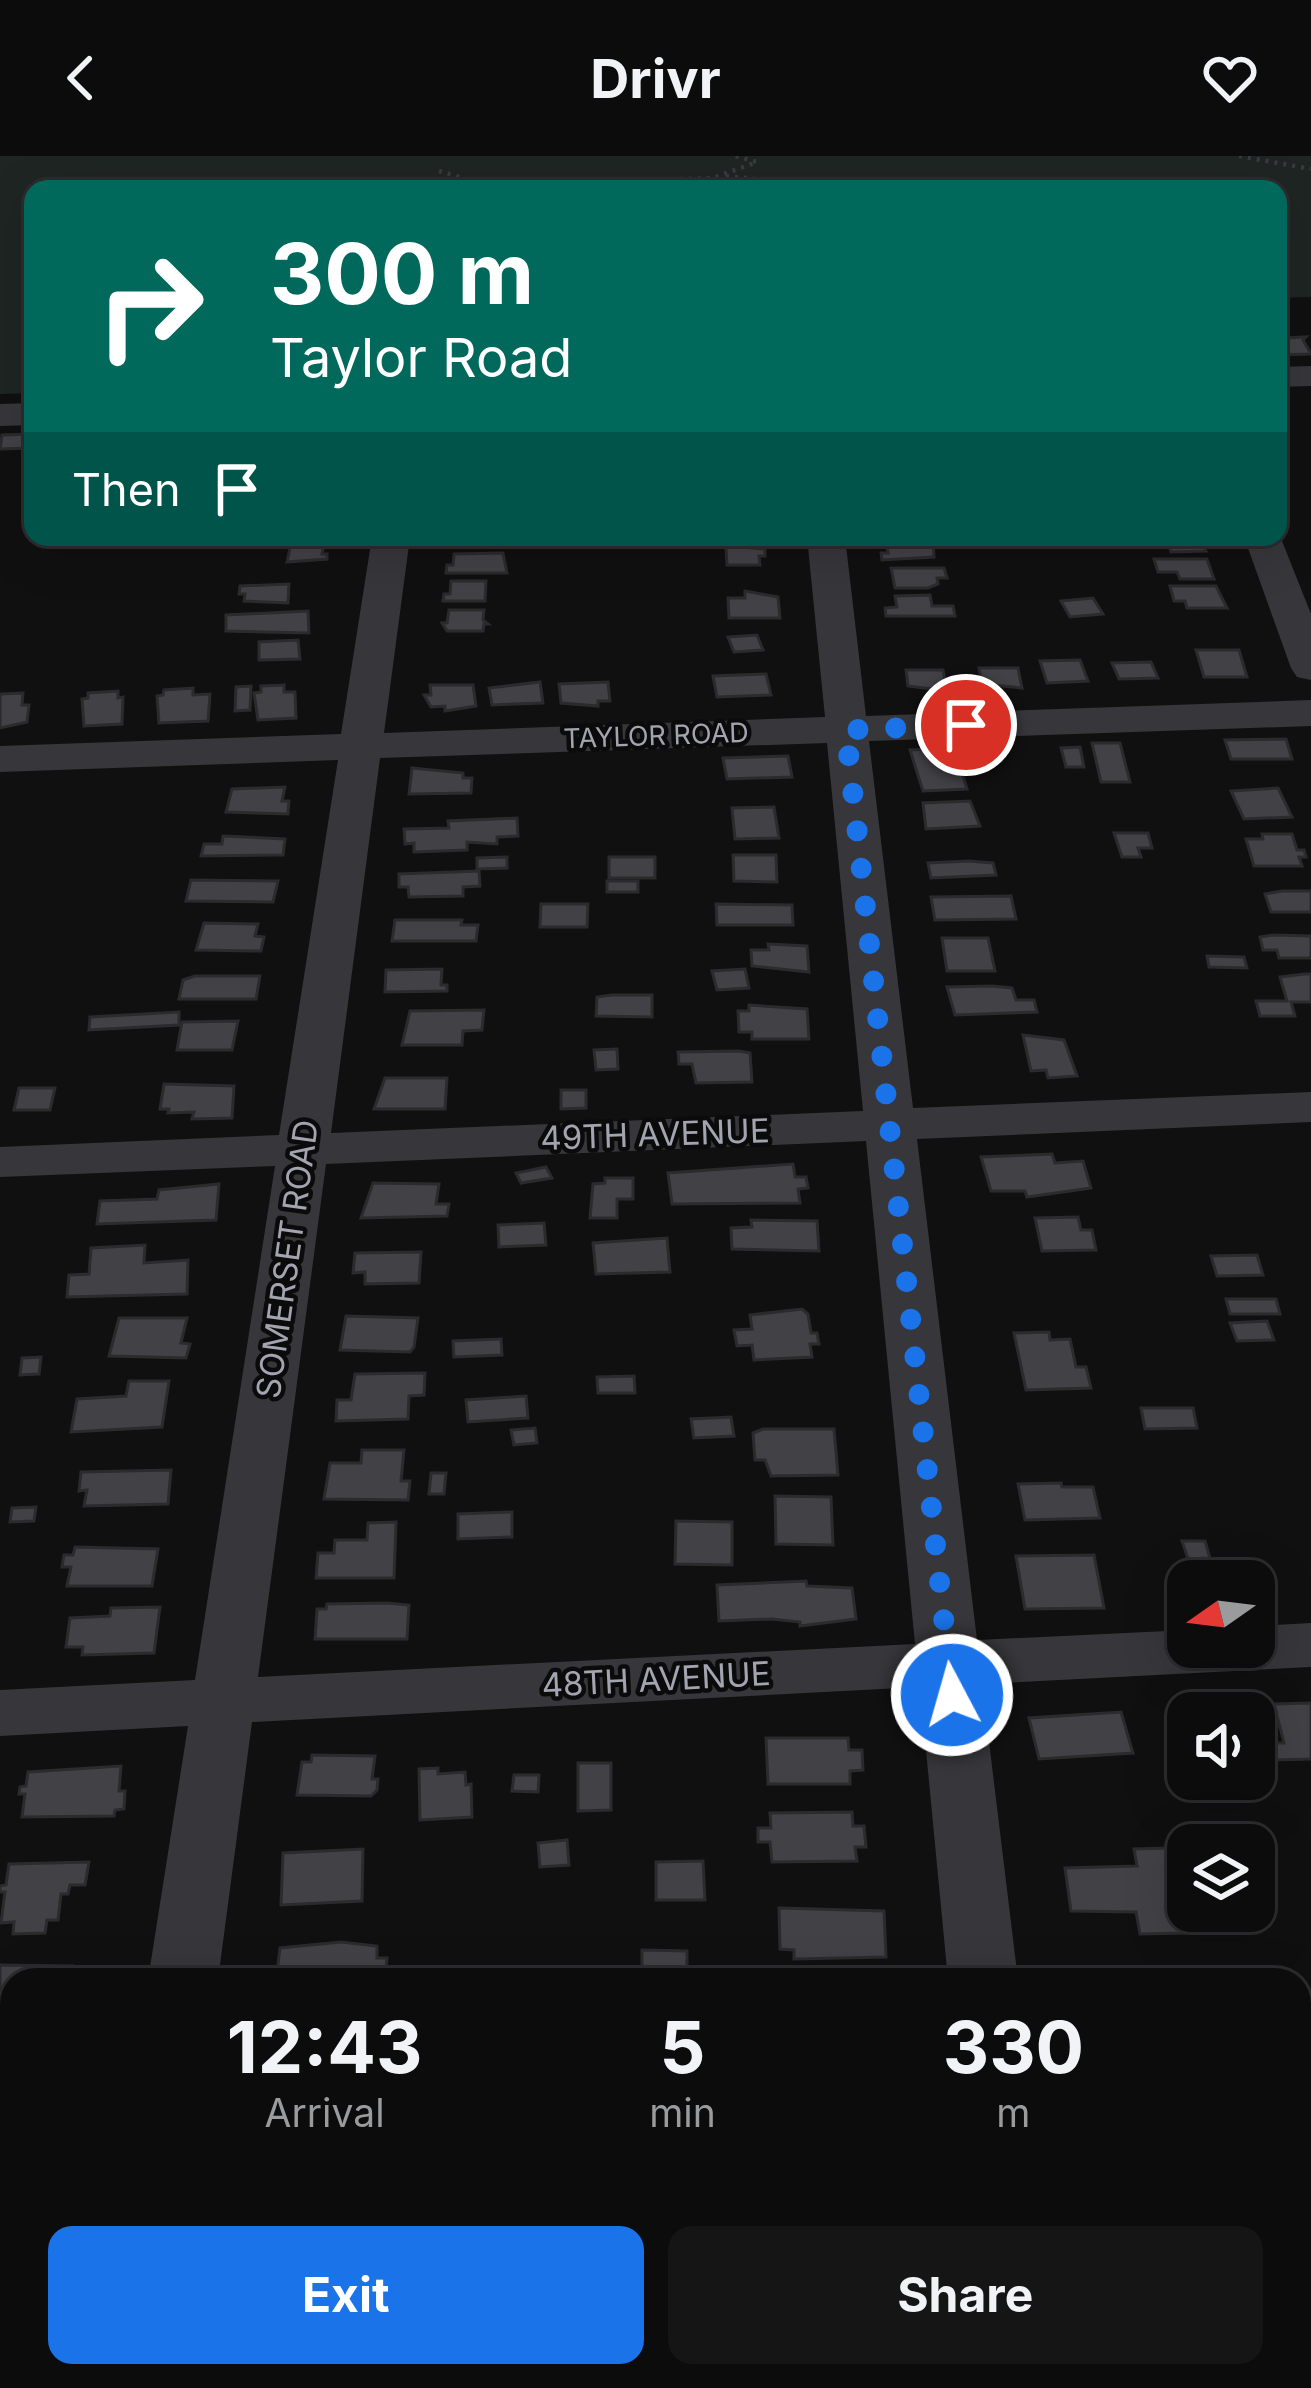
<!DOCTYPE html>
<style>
:root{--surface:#0c0c0d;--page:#151516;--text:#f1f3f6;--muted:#9a9b9d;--line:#2c2c2e;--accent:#1a73e8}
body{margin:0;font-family:Inter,sans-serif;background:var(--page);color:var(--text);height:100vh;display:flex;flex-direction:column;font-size:45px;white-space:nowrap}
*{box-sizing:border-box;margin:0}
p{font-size:39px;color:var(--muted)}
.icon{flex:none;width:66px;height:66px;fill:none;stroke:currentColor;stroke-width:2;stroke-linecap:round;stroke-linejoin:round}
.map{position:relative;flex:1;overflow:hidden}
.drawer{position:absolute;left:0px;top:1812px;width:1311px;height:420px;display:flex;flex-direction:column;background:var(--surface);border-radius:36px 36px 0 0;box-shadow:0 12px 48px #0002,0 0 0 3px var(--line)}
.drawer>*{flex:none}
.hud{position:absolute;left:24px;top:24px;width:1263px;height:366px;border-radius:24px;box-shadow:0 12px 48px #0002,0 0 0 3px var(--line);background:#00695c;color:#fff;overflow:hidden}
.needle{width:78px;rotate:256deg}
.tools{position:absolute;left:1167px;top:1404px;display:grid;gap:24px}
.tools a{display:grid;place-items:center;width:108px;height:108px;border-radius:24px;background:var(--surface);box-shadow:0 12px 48px #0002,0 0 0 3px var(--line);font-size:60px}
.pin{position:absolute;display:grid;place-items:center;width:102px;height:102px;color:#fff;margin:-51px;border:6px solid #fff;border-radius:50%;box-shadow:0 3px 12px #0007}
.me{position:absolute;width:132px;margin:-66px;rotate:354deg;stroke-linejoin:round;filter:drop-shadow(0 0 9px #0008)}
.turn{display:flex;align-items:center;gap:42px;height:252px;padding:0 48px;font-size:54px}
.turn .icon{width:156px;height:156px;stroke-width:2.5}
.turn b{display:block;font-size:84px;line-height:102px}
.then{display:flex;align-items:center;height:114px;padding:0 48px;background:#0003;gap:24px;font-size:45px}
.eta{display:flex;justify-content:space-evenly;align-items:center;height:204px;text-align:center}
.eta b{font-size:72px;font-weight:700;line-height:84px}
.primary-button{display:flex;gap:24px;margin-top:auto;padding:24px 48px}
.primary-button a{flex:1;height:138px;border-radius:24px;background:var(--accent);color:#fff;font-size:48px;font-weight:700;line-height:138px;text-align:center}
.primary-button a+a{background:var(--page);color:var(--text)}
header{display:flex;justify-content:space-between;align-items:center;height:156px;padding:0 48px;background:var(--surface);font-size:54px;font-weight:700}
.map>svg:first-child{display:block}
.green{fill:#1f2522}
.building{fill:#424246;stroke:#2b2a2d;stroke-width:3}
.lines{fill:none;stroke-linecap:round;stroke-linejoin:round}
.path{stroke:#3a3a3f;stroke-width:4.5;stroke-dasharray:3 6;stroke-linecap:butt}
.minor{fill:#37373b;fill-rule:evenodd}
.route{stroke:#1a73e8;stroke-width:21;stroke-dasharray:0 37.8}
.labels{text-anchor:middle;stroke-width:9;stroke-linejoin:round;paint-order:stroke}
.far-street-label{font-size:27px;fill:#a3a4b0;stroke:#0b0b0c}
.street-label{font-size:33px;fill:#a3a4b0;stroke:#0b0b0c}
</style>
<header><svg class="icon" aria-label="back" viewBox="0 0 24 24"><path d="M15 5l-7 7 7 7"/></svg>Drivr<svg class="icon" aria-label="heart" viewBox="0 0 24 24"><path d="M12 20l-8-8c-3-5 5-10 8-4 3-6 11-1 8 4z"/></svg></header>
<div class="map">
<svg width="1311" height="2232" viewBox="0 0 1311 2232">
<rect width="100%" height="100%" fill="#101011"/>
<polygon class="green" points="0,0 1311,0 1311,141 1278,142 1278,33 33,33 33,237 0,238"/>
<g class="building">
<polygon points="1278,176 1282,182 1306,181 1303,184 1311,198 1278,199"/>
<polygon points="33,278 33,292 0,293 2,279"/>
<polygon points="446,381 490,381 490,389 445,391"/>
<polygon points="1165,381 1200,381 1206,395 1171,396"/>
<polygon points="886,385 933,385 934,401 882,404 881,397 888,397"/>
<polygon points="291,387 324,387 322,398 327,398 327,403 287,406"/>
<polygon points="731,390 765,393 765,400 759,400 760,409 727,409 726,392"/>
<polygon points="503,397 507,417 446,417 447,409 453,409 454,398"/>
<polygon points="1154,403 1207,403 1214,423 1180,423 1177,416 1158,416"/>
<polygon points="891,412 944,412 947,422 937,422 938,428 928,432 895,432"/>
<polygon points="451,425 486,425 485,445 443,445 444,438 450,438"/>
<polygon points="289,428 288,447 244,445 245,438 239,438 240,430"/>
<polygon points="1170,430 1216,430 1227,452 1187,452 1185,445 1174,445"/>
<polygon points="745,435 778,441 780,462 729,462 728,442 745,442"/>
<polygon points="930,439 932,450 953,450 955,460 886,460 885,452 897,451 895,440"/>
<polygon points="1093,442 1103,458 1070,461 1061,445"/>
<polygon points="449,454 484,454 483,464 488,468 484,468 483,475 447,475 442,467 447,467"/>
<polygon points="308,455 309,477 226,475 226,459"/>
<polygon points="757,479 763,494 734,496 728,481"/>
<polygon points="298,484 300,503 259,504 259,486"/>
<polygon points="1196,494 1239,494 1247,521 1204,521"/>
<polygon points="1080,504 1088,525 1047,527 1040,505"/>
<polygon points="1151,506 1158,522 1119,523 1112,507"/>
<polygon points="979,512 1018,512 1022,532 982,528"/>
<polygon points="906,514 943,514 947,535 908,530"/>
<polygon points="766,518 771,539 717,541 713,520"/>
<polygon points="540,526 543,547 492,549 489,532"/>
<polygon points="608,526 610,545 598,545 598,550 561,547 559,528"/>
<polygon points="284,529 284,536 295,536 296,562 258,564 254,537 261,536 261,530"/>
<polygon points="430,529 473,529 476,550 445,555 445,550 431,551 424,539 431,539"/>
<polygon points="251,530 250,554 235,555 236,531"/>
<polygon points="193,532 193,539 210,538 208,565 159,567 157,540 163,539 164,534"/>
<polygon points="118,535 118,542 123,541 122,568 84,570 82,543 88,542 88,537"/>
<polygon points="23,537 22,549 29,549 27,566 0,572 0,538"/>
<polygon points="1286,583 1292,603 1231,603 1225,584"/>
<polygon points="1092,587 1120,587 1130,626 1101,626"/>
<polygon points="970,591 978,613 961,613 967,633 923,635 910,594"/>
<polygon points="1080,591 1084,611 1066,611 1061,592"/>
<polygon points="788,600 792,621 727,623 723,602"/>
<polygon points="412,612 463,617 463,622 472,622 471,637 409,638"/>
<polygon points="285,631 282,645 289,645 288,658 226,656 232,633"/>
<polygon points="1278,632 1292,661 1244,663 1231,635"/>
<polygon points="970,645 980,670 926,673 923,647"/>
<polygon points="774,651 779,682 735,683 732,652"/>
<polygon points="517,662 518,680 497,681 497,688 467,686 467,694 414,696 414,687 405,688 404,673 449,672 448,665"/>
<polygon points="1114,677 1148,677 1152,692 1138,692 1141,701 1122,701"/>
<polygon points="1262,678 1292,678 1297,694 1304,694 1306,701 1299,701 1302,710 1254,710 1246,683 1263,683"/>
<polygon points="223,680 285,683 283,699 201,700 204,688 222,688"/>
<polygon points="733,699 776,699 777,726 734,725"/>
<polygon points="507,701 507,712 477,713 477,702"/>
<rect x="609" y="701" width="46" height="21"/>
<polygon points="968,705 993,707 996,719 931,722 928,707"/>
<polygon points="479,715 480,730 463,731 463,740 409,741 408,731 399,731 399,718"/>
<polygon points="191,724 278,725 273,746 186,745"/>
<rect x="607" y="725" width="31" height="11"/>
<polygon points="1282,735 1311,735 1311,756 1271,756 1265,738"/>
<polygon points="1011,740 1016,763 935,764 931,741"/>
<polygon points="541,748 588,748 587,771 540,771"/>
<polygon points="716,748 792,749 793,769 717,769"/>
<polygon points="395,764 462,764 461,769 478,769 476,785 392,785"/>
<polygon points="204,767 258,768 255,780 264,781 261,795 196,794"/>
<polygon points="1274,779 1311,780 1311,802 1279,802 1277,794 1263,794 1260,781"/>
<polygon points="942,782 988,782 995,815 947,815"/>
<polygon points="768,788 807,790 809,816 752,810 751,794 769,794"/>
<polygon points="1207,800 1244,801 1247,812 1209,811"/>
<polygon points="442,813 441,829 447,829 447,835 385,836 386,814"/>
<polygon points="745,813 749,832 717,834 712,815"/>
<polygon points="1304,818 1311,818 1311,846 1291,846 1295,860 1260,860 1256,845 1287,845 1280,821"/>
<polygon points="195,820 260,820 256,843 179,843 183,824"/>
<polygon points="992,830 1012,832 1016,844 1034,844 1037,856 955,859 947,831"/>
<polygon points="612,839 652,839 652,861 596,860 597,841"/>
<polygon points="749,849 807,853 809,883 752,883 752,876 739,876 738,855 749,855"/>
<polygon points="484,854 482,874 463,875 462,889 402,889 410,855"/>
<polygon points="179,856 179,869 89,874 90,861"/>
<polygon points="238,865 232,894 177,894 182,866"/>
<polygon points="1023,879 1064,884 1077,920 1048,922 1046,914 1031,915"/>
<polygon points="617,893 618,913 596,914 594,894"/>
<polygon points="739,895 750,897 752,926 696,927 692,908 679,908 678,896"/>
<polygon points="385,922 447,922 445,953 374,953"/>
<polygon points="164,928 234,930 232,962 192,963 194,956 168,957 169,953 160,953"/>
<polygon points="19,932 55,932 50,954 14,954"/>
<polygon points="561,934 586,934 586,952 561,953"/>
<polygon points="1052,998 1055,1007 1083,1005 1091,1032 1027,1041 1025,1035 991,1035 981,1001"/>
<polygon points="793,1008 795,1021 806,1021 808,1032 798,1033 800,1047 672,1048 668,1017"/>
<polygon points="546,1011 552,1022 521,1027 516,1017"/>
<polygon points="605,1022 633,1022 633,1043 617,1043 617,1062 590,1062 593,1028 605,1027"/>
<polygon points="373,1027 439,1028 436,1048 449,1048 447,1060 361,1062"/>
<polygon points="219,1028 216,1064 97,1068 100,1045 157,1043 159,1034"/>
<polygon points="1078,1061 1081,1074 1092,1074 1096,1094 1042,1095 1035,1062"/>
<polygon points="751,1064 817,1065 819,1095 732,1093 731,1072 752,1071"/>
<polygon points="544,1067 546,1089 499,1091 498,1069"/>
<polygon points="667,1082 670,1116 596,1118 593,1087"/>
<polygon points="145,1089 144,1107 188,1104 187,1138 67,1141 69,1119 89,1118 91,1092"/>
<polygon points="421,1096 419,1127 365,1128 365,1116 353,1117 355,1097"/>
<polygon points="1257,1099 1263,1119 1217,1120 1211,1100"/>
<polygon points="1226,1143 1276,1143 1280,1158 1230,1158"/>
<polygon points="802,1153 808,1158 811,1177 817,1177 819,1188 810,1188 812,1201 754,1204 752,1189 737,1190 734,1174 752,1173 750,1159"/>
<polygon points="346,1160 418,1162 414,1191 410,1196 340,1194"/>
<polygon points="119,1162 187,1162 181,1187 190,1188 186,1202 109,1200"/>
<polygon points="1267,1165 1274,1184 1237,1185 1230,1167"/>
<polygon points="1049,1176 1050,1184 1070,1183 1076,1211 1086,1211 1091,1232 1026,1234 1014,1177"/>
<polygon points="501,1183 502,1199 454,1201 453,1185"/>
<polygon points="41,1201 39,1218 20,1219 22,1202"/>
<polygon points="425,1217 424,1239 409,1240 408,1263 336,1265 337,1244 351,1244 355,1218"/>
<polygon points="634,1220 635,1237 598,1237 597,1221"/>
<polygon points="129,1225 169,1225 162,1271 71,1276 77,1243 126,1240"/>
<polygon points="526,1240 528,1262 468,1266 466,1244"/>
<polygon points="1141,1252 1193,1252 1197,1272 1145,1273"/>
<polygon points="731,1261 734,1280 694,1282 691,1263"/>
<polygon points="535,1272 537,1287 514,1289 511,1274"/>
<polygon points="763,1273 834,1273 838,1319 771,1320 765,1304 755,1304 753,1277"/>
<polygon points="362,1294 404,1294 401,1325 410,1325 408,1344 324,1343 330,1307 361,1307"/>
<polygon points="171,1314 168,1348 84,1350 87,1334 79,1335 81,1316"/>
<polygon points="431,1317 446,1317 444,1338 429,1338"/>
<polygon points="1061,1327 1062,1331 1093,1331 1100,1362 1025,1364 1018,1328"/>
<polygon points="775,1340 831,1341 833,1389 776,1388"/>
<polygon points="36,1351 34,1365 10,1366 12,1352"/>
<polygon points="512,1356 512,1381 458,1383 458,1358"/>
<polygon points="676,1365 732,1366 732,1409 675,1408"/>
<polygon points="396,1366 394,1422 316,1422 318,1397 334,1397 335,1384 367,1384 368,1367"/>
<polygon points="1182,1385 1205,1385 1210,1402 1188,1403"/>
<polygon points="75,1391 158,1393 152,1430 67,1430 71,1411 62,1411 64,1399 73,1399"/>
<polygon points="1094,1399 1104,1452 1025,1453 1016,1400"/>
<polygon points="806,1425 807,1430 852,1432 856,1463 800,1470 800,1466 772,1463 719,1465 717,1429"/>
<polygon points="387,1447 409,1449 407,1483 315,1483 317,1453 326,1453 327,1448"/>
<polygon points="160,1451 154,1497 82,1499 83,1491 66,1491 70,1462 110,1460 111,1452"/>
<polygon points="1311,1547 1311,1603 1273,1604 1269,1587 1284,1587 1274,1548"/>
<polygon points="1121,1556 1133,1597 1039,1603 1029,1562"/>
<polygon points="766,1582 848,1582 849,1594 862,1594 863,1614 850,1615 850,1628 768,1628"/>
<polygon points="312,1599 375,1600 372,1623 378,1623 377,1634 371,1640 297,1639 302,1606 311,1606"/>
<polygon points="578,1607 611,1607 611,1654 578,1655"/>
<polygon points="121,1610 119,1635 125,1635 124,1653 115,1654 114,1660 22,1661 25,1638 19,1638 20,1631 26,1630 28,1616"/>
<polygon points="438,1612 438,1618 465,1616 466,1629 471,1628 472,1661 420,1664 419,1613"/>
<polygon points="514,1619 539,1619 538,1636 512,1635"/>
<polygon points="852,1656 853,1670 864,1670 866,1691 855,1691 857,1705 772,1706 770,1686 758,1686 758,1672 771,1672 770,1657"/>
<polygon points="567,1684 569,1709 540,1711 538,1687"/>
<polygon points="1171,1692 1176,1721 1188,1721 1188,1745 1181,1745 1187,1777 1140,1778 1136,1756 1071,1755 1065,1712 1137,1710 1134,1693"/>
<polygon points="363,1693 362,1745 281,1749 283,1697"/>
<polygon points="703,1705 705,1744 656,1744 656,1706"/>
<polygon points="89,1706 85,1729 70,1729 68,1738 61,1738 58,1764 47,1764 45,1777 13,1778 14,1766 1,1767 5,1736 0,1736 0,1730 6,1729 9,1708"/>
<polygon points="779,1752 884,1755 886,1801 794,1803 794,1794 780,1793"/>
<polygon points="341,1786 377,1790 377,1802 387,1802 385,1824 276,1824 280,1792"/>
<polygon points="642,1794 687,1795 687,1819 642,1819"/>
<polygon points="0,1809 73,1810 70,1824 12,1824 12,1863 4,1863 0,1878"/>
<rect x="0" y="1909" width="12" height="54"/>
<polygon points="12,2062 12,2116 4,2143 0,2143 0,2063"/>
</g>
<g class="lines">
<g class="path">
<polyline points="1239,0 1311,13"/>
<polyline points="439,15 487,29 713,22 757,6 735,0"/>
<polyline points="726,20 766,24"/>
</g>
<g class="minor">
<polygon points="1311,210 1311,230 1278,231 1278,211"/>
<polygon points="33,247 33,269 0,270 0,248"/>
<polygon points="1278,375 1311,458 1311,524 1297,521 1291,512 1244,381 1278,381"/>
<path d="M372 381H410L384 577 825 561 807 381H845L866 560 1311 544V570L869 585 913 952 1311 936V966L917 983 977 1484 1188 1474V1491H1254V1470L1311 1467V1511L982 1528 1018 1824H948L920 1531 252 1566 218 1824H148L188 1570 0 1580V1534L195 1524 275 1010 0 1021V991L279 979 338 604 0 616V590L341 578ZM827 587 863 955 331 977 380 602ZM866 985 915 1488 258 1521 326 1008Z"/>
<polygon points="88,2220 166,2220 164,2232 86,2232"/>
<polygon points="966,2220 1081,2220 1086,2232 961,2232"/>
</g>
</g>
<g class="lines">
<polyline class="route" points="952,1539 846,574 966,569"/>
</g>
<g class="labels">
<g class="far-street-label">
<text transform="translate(656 580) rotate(-2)" y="9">TAYLOR ROAD</text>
</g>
<g class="street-label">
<text transform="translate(655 978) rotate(-2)" y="12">49TH AVENUE</text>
<text transform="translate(287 1103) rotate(-82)" y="12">SOMERSET ROAD</text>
<text transform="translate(656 1523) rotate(-3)" y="12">48TH AVENUE</text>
</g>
</g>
</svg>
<div class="tools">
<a><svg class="needle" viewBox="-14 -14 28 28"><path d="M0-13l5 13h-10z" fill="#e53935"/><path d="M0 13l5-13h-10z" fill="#9a9b9d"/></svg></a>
<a><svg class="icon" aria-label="sound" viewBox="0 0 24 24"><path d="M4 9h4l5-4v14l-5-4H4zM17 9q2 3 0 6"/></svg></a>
<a><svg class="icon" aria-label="layers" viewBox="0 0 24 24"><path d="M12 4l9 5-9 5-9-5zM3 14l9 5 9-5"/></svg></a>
</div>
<div class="pin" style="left:966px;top:569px;background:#d93025"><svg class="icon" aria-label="arrive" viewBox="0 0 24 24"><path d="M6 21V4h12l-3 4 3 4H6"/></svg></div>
<svg class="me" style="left:952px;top:1539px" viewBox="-20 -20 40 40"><circle r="17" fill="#1a73e8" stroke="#fff" stroke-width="3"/><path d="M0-11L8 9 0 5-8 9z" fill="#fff"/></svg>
<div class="hud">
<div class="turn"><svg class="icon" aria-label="right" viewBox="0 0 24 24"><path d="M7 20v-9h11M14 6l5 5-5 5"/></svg><div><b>300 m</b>Taylor Road</div></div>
<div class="then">Then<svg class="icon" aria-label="arrive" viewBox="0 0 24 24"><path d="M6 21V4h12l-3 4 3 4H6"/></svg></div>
</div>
<section class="drawer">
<div class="eta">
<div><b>12:43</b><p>Arrival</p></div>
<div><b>5</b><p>min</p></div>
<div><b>330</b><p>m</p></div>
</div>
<div class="primary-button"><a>Exit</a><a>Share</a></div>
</section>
</div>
